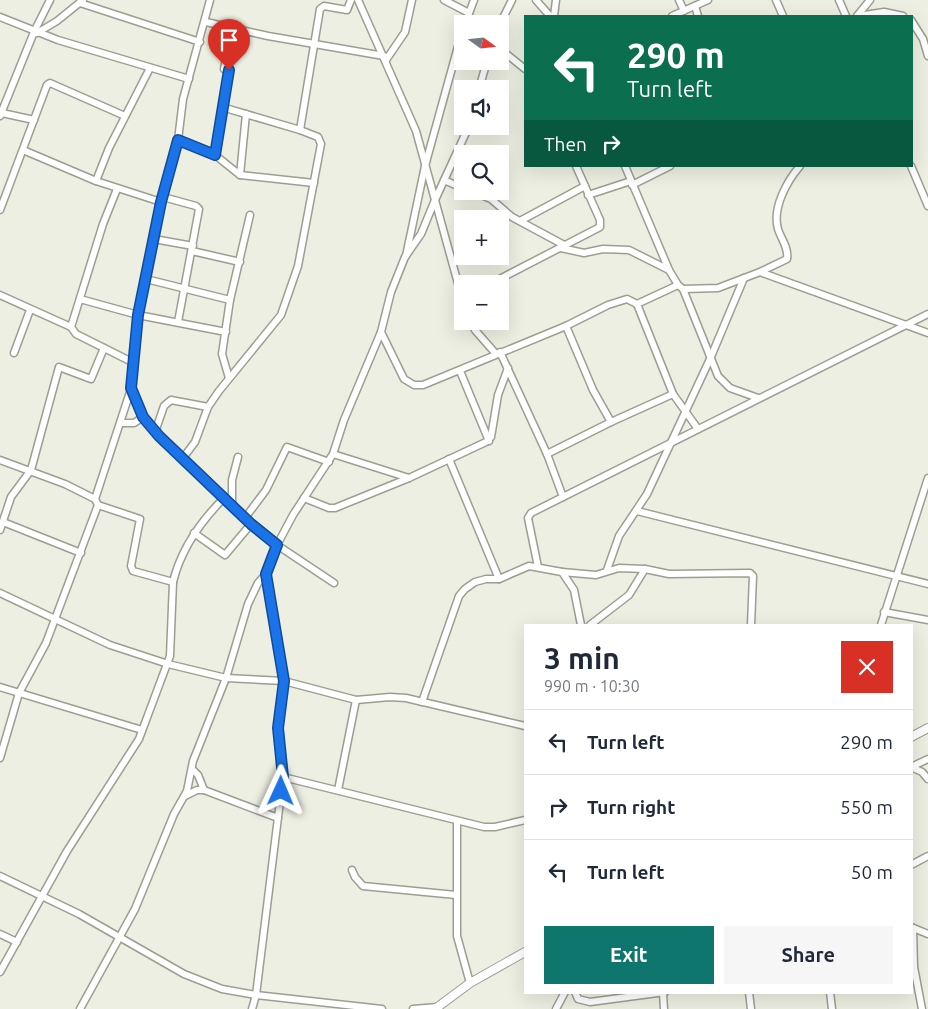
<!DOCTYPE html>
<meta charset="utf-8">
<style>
:root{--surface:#fff;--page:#f6f6f7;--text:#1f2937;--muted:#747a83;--line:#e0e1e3;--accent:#0f766e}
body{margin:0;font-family:Ubuntu,sans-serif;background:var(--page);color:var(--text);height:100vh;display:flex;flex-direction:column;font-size:19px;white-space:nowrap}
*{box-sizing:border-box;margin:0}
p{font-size:16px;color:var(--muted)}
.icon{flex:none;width:28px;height:28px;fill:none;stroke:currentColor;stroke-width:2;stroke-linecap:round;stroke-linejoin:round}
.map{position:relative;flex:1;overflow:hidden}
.panel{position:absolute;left:524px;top:624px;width:389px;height:370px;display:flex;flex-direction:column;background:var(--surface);border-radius:0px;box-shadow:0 5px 20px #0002}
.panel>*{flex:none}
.hud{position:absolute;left:524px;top:15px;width:389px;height:152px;border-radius:0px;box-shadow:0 5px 20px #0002;background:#0b6e4f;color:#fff;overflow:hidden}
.needle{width:32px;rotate:105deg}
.controls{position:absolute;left:454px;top:15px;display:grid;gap:10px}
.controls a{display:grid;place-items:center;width:55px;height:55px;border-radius:0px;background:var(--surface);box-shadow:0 5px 20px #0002;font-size:25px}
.pin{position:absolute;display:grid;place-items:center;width:42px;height:42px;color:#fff;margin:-51px -21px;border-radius:50% 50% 50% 0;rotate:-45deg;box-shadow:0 0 5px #0007}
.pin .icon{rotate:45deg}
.me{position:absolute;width:55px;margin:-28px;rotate:1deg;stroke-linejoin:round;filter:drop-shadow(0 0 4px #0008)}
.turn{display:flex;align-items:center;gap:18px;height:105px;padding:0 20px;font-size:22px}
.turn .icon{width:65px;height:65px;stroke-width:2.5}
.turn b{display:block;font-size:35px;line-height:42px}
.then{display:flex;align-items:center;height:48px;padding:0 20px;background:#0003;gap:10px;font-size:19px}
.round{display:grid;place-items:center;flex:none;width:52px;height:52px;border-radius:0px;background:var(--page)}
.overview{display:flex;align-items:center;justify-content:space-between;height:85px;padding:0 20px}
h1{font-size:30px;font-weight:600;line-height:38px}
.button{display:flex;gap:10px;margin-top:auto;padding:10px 20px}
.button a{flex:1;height:58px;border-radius:0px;background:var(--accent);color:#fff;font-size:20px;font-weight:600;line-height:58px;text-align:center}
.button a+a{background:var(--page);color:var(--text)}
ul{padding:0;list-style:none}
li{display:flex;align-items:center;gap:15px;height:65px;padding:0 20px;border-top:1px solid var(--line)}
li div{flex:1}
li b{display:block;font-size:19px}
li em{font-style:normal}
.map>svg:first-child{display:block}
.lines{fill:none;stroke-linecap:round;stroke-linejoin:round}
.minor-casing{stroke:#9b9f91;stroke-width:9}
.tertiary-casing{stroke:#9b9f91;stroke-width:10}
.minor{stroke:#fff;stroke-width:6}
.tertiary{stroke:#fff;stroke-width:8}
.route-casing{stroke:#114b97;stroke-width:12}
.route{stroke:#1a73e8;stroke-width:9}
</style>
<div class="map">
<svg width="928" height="1009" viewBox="0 0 928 1009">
<rect width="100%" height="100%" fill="#ecefe1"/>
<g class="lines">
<g class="minor-casing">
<g id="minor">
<polyline points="444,0 469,13"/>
<polyline points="536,0 550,16"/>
<polyline points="679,0 684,11"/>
<polyline points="776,0 783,16"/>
<polyline points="839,0 846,16"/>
<polyline points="80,3 200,42"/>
<polyline points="695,6 698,16"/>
<polyline points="554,16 556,0"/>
<polyline points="672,16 708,0"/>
<polyline points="857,16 870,0"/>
<polyline points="858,16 884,12 903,16"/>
<polyline points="0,17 58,40 189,79"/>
<polyline points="911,20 923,39 928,56"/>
<polyline points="206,22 268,36 384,56"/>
<polyline points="465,24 474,0"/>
<polyline points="500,24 512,0"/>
<polyline points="37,33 57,21 83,0"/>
<polyline points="500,41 504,52 525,69"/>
<polyline points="386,60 405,32 412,0"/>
<polyline points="224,69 232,27"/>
<polyline points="479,89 487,61"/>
<polyline points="222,107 300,130 320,9 324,6 347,10 351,0"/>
<polyline points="2,113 34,120"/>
<polyline points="0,116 34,32 50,0"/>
<polyline points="178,140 215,155 240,175 314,183"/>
<polyline points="23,150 96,181 161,202"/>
<polyline points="215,155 229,70"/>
<polyline points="625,166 669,270 678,285 683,289 718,376 730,388 758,398"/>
<polyline points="911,166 928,206"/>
<polyline points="240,175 246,114"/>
<polyline points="444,180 462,188"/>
<polyline points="96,181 109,148 150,68"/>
<polyline points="632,185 670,166"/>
<polyline points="117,189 103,224 71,327 76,334 132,362"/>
<polyline points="471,191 491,199 512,217 564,245"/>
<polyline points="588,195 631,181"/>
<polyline points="163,197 196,206 199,209 178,322"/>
<polyline points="0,210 47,85 50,83 125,116"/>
<polyline points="520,221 585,186"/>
<polyline points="154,239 193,246"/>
<polyline points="561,248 584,253 603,249 629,250 669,270"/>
<polyline points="192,251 240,262"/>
<polyline points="406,256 425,166 462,32"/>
<path d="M760 272 787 259C789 248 781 239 778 229 772 208 787 181 800 166"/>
<polyline points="146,279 230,300"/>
<polyline points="490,284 600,227 600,220 576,166"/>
<polyline points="683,289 718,288 760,272 928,333"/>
<polyline points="0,295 71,327"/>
<polyline points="462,298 435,200 469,126"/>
<polyline points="80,299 138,315 226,332"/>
<polyline points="637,304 673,394 698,429"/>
<polyline points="471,321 475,330 496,354"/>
<polyline points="566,326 593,390 611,422 673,394"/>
<polyline points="381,332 404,379 414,385 423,385 566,326 608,305 627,299 637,304 678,285"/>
<polyline points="500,352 547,454 563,497"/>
<polyline points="14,353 30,310"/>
<polyline points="460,371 489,441"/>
<polyline points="229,378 222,354 230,300 250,215"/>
<polyline points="131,389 143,417 159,437 251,524 277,545 334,583"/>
<polyline points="121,423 134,423 143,417"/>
<polyline points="155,432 164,406 171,400 208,407"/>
<polyline points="333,454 409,478"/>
<polyline points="547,454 611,422"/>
<polyline points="183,458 195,442 208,407 219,391 281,315 298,266 321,144 318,137 300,130"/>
<polyline points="449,459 499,579"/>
<polyline points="0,460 65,484 95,499"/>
<polyline points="304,498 329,508 335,508 409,478 486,442 491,437 498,395 508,368"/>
<polyline points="98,505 140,519 131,566 133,571 173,582"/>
<polyline points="232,506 232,480 238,457"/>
<polyline points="637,511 928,584"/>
<polyline points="245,518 266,490 287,447 329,462"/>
<polyline points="3,522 81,553"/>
<polyline points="0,530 11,497 31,470 59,367 91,379 104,348"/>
<polyline points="194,533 225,555 251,524"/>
<polyline points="538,567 528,518 531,513 928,314"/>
<polyline points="607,570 619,536 647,494 710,359 744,278"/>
<polyline points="562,572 596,575 619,568 645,569 669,574 750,573 753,576 751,625"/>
<polyline points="0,593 110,645 168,664 226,678 284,681 356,700 390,697 406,698 525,726"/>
<polyline points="884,612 928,620"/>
<polyline points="590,625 629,595 645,569"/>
<polyline points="881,625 928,478"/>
<polyline points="0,687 142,730"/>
<polyline points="422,702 459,596 465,589 475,582 486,579 499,579 529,566 562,572 574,590 581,625"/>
<polyline points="0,758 19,693 46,643 98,505 95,499 131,389 138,315 161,202 178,140 183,99 210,0"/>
<polyline points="911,767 922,772 928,779"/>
<polyline points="911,767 928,759"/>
<polyline points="193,770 198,775 204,790"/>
<polyline points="283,777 484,827 495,827 525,820"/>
<polyline points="338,790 356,700"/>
<polyline points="185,796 197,790 204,790 278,818"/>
<polyline points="457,821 457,936 470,983"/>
<polyline points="911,865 928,856"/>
<polyline points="352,870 355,877 363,886 456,895"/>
<polyline points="0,876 79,914 184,974 222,989 256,995 382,1009"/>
<polyline points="911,927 928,934"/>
<polyline points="913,928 914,967 922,1009"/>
<polyline points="0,934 17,942"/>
<path d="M0 972 67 851 139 739 170 656 173 582C181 549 200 522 224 498"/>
<polyline points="575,992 578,999 590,1002 665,992"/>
<polyline points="749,992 751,1009"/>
<polyline points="830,992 832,1009"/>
<polyline points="663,993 664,1009"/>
<polyline points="80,1009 135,909 174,814 187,791 193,761 226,678 248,604 258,583 266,574 277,545 293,515 333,454 344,420 381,332 391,292 405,257 421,234 435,200 416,131 358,0"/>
<polyline points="252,1009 256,995 283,777 278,728 284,681 266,574"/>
<polyline points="413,1009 438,1007"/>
<polyline points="556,1009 565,992"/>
</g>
</g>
<g class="tertiary-casing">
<g id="tertiary">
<polyline points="911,737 928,728"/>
<polyline points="435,1009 470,983 525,952"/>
</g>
</g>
<use href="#minor" class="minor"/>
<use href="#tertiary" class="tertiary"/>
</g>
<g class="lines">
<g class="route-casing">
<polyline id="route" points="229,70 215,155 178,140 161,202 138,315 131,388 143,417 159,436 251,524 277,545 266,574 284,681 278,728 283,777 281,791"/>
</g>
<use href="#route" class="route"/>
</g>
</svg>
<div class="controls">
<a><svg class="needle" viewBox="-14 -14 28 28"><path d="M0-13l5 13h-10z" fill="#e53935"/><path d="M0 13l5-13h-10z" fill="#747a83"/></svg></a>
<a><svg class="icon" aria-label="sound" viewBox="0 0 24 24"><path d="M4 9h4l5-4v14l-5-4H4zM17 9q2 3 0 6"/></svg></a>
<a><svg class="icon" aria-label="search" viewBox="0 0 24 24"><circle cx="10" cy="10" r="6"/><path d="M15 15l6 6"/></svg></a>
<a>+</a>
<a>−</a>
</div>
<div class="pin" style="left:229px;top:70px;background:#d93025"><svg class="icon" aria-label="arrive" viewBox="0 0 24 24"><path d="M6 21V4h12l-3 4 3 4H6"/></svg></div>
<svg class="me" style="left:281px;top:791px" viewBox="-20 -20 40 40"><path d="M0-17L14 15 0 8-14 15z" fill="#1a73e8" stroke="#fff" stroke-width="4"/></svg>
<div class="hud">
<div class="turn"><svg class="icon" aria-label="left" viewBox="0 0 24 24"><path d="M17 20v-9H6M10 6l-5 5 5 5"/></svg><div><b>290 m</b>Turn left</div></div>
<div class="then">Then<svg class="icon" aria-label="right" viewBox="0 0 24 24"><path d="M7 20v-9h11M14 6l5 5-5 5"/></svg></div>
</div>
<section class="panel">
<div class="overview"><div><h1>3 min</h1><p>990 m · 10:30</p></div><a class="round" style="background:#d93025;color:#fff"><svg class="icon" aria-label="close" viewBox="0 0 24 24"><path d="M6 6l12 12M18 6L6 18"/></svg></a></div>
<ul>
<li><svg class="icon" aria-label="left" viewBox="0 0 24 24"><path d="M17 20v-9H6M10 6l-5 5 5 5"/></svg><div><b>Turn left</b></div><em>290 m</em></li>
<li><svg class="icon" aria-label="right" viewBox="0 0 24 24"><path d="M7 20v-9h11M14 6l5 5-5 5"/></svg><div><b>Turn right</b></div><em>550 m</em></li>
<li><svg class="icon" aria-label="left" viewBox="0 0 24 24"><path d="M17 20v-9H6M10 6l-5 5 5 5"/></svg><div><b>Turn left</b></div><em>50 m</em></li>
</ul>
<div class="button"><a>Exit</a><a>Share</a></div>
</section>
</div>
